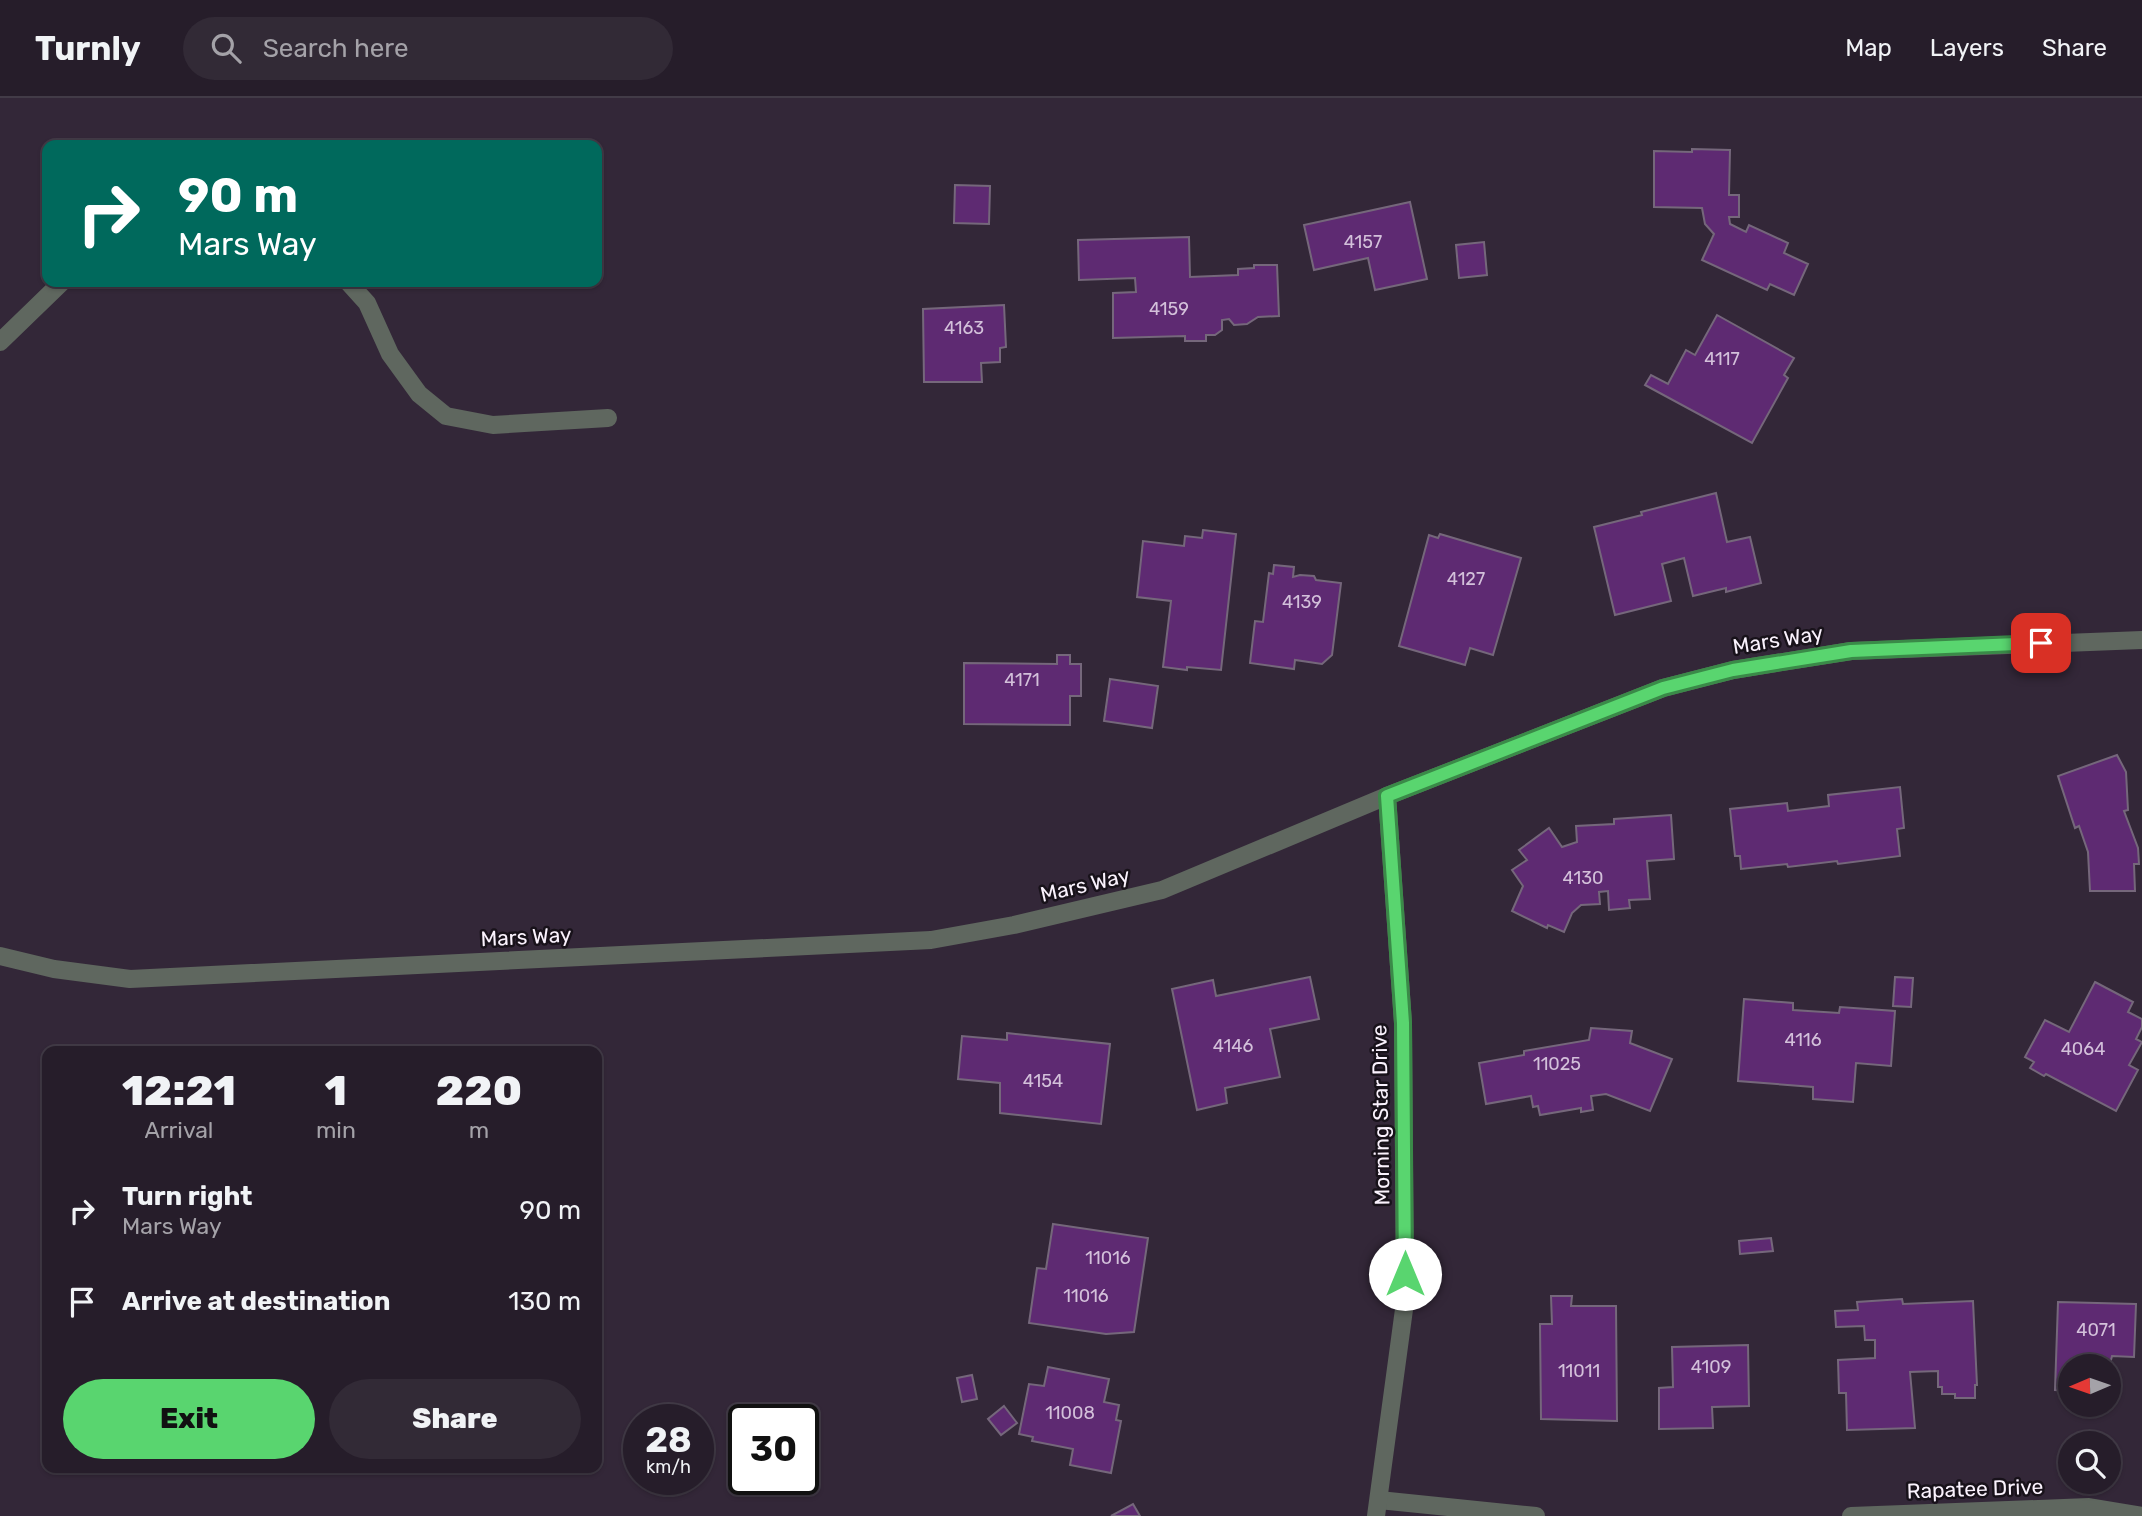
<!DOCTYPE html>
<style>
:root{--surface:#261d2a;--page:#322a36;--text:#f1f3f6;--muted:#a4a2a8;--line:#423b47;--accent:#59d56f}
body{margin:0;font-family:Rubik,sans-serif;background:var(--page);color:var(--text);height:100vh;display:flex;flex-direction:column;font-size:26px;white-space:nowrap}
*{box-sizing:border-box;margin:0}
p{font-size:23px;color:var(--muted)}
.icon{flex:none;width:38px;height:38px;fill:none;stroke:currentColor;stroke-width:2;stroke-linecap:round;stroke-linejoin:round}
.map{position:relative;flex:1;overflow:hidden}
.details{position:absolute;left:42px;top:948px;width:560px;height:427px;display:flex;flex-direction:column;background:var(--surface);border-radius:14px;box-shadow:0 2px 5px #0004,0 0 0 2px var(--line)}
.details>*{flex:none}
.top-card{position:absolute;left:42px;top:42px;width:560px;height:147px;border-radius:14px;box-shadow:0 2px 5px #0004,0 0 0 2px var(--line);background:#00695c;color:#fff;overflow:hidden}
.needle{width:46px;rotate:268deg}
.buttons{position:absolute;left:2058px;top:1256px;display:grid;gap:14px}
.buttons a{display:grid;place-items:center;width:63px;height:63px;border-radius:50%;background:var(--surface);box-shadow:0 2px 5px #0004,0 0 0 2px var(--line);font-size:35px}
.speed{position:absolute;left:623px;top:1306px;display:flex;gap:14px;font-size:35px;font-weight:700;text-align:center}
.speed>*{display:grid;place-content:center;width:91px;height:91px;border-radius:50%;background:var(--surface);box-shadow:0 2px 5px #0004,0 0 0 2px var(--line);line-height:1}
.speed small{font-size:18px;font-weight:400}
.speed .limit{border:4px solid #111;border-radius:10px;background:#fff;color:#111}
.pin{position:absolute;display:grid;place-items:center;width:60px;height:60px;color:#fff;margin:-30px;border-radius:14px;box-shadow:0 4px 10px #0006}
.me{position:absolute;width:77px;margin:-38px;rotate:0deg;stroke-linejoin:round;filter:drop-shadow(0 0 5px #0008)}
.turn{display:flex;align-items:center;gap:24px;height:147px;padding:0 21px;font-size:32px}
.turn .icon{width:91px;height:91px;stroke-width:2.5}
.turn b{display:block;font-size:49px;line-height:60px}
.eta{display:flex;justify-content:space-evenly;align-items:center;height:119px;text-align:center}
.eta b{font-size:42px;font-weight:800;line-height:49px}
.primary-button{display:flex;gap:14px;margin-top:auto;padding:14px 21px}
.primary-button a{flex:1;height:80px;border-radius:42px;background:var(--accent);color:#111;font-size:28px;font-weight:800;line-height:80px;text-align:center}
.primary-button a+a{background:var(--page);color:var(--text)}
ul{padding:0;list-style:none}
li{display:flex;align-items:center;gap:21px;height:91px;padding:0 21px}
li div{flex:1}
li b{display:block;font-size:26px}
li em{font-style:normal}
header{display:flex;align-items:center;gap:42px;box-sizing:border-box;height:98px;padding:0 35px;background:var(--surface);border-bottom:2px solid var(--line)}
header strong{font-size:33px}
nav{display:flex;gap:38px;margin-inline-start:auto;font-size:24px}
.search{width:490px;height:63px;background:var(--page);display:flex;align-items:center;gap:18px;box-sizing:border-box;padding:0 24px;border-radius:38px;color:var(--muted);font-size:26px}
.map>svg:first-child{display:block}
.building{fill:#5e2a72;stroke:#75677b;stroke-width:2}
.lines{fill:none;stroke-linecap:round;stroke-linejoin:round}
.minor{stroke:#5f675f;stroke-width:18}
.route-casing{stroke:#3a8a48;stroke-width:18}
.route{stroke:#59d56f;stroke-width:12}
.labels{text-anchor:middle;stroke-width:5;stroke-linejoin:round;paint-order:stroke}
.number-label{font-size:18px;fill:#d3c0da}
.street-label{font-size:21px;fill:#faf2fd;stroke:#18121a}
</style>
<header>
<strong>Turnly</strong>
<div class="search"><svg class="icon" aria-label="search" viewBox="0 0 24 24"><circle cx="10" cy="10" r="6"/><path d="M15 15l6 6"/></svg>Search here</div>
<nav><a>Map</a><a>Layers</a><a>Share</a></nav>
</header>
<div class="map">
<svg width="2142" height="1418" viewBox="0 0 2142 1418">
<rect width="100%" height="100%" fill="#332738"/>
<g class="building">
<polygon points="1692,51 1730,52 1729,97 1739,97 1739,119 1729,119 1730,126 1746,134 1749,127 1788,145 1784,155 1808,166 1794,197 1770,186 1767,192 1702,162 1714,136 1705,126 1702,110 1654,109 1654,53 1692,54"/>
<polygon points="955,87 990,88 989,126 954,125"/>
<polygon points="1410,104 1427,181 1375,192 1368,160 1314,172 1304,127"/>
<polygon points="1189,139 1190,179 1238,177 1238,171 1254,170 1254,167 1277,167 1279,218 1258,219 1247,226 1234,227 1229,221 1222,222 1222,232 1215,237 1206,237 1206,243 1185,243 1185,238 1113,240 1113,195 1136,194 1135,180 1079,182 1078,142"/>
<polygon points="1484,144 1487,177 1459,180 1456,147"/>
<polygon points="1004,207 1006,249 1000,250 1000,264 981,265 982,284 924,284 923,211"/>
<polygon points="1717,217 1794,260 1784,277 1788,280 1752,345 1645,287 1651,277 1668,286 1686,252 1695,257"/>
<polygon points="1716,395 1727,444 1750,439 1761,485 1726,494 1726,490 1693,498 1684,460 1662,466 1671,503 1615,517 1594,429 1642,417 1641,414"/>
<polygon points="1203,432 1236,436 1221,572 1187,569 1187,572 1163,569 1171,503 1137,499 1143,443 1184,448 1185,438 1202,440"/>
<polygon points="1440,436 1521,460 1493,557 1470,550 1465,567 1399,548 1429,437 1438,440"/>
<polygon points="1274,467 1294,469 1293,479 1300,477 1314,478 1316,482 1341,485 1332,557 1322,566 1295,562 1294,571 1250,565 1255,523 1263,524 1269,475 1273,476"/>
<polygon points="1057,557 1070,557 1070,566 1081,566 1081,598 1070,598 1070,627 964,626 964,565 1057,566"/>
<polygon points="1110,581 1158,588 1152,630 1104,623"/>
<polygon points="2117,657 2126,674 2128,712 2124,713 2138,750 2139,766 2134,766 2135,793 2090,793 2088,754 2079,728 2075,730 2058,678"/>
<polygon points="1900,689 1904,730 1897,731 1900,758 1838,766 1837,763 1788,769 1787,766 1741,771 1740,758 1735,758 1730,711 1787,705 1788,713 1829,708 1828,697"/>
<polygon points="1671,717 1674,761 1647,763 1650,801 1629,802 1630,810 1609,812 1608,793 1599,794 1600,806 1581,807 1572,815 1564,834 1548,827 1547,830 1512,813 1523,788 1512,772 1527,762 1519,752 1549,730 1562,749 1577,744 1576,728 1614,726 1614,721"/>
<polygon points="1310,879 1319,921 1270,931 1280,979 1225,990 1227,1005 1197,1012 1172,891 1213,882 1216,898"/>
<polygon points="1895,879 1913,880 1911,909 1893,908"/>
<polygon points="2095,884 2133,904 2128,914 2142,921 2142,929 2136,941 2142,944 2129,967 2138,972 2116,1013 2046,976 2044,978 2030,970 2034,964 2025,959 2045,922 2069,934"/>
<polygon points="1744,901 1793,905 1793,912 1839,915 1840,909 1895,913 1891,968 1856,965 1853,1004 1813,1001 1813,989 1738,983"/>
<polygon points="1591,930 1632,933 1630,945 1672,961 1650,1013 1606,996 1591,998 1593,1012 1581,1014 1581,1010 1540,1017 1538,1008 1533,1009 1531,998 1486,1006 1479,965 1524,957 1524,953 1589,942"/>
<polygon points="1007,935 1110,946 1101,1026 1000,1015 1000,985 958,981 962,938 1007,942"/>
<polygon points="1053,1126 1148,1140 1134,1234 1106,1236 1029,1225 1037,1170 1046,1171"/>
<polygon points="1771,1140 1773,1153 1740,1156 1739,1143"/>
<polygon points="1551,1198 1572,1198 1571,1208 1616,1208 1617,1323 1541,1321 1540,1226 1552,1226"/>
<polygon points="1902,1201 1903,1206 1973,1203 1977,1287 1975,1287 1975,1300 1955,1300 1955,1296 1942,1296 1942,1289 1938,1289 1938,1273 1910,1274 1915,1330 1847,1332 1846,1295 1839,1295 1838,1262 1875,1260 1875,1242 1865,1242 1864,1228 1836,1229 1835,1213 1858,1212 1857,1204"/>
<polygon points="2058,1204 2136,1206 2134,1259 2112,1258 2111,1262 2102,1262 2102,1258 2098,1258 2098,1269 2070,1269 2070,1293 2055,1292"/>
<polygon points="1748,1247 1749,1308 1712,1309 1713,1330 1659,1331 1659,1290 1673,1289 1672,1249"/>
<polygon points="1048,1269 1109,1281 1104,1304 1119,1307 1116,1322 1121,1323 1111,1375 1070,1367 1073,1351 1032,1343 1033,1339 1019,1336 1029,1286 1044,1288"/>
<polygon points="972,1277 977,1301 962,1304 957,1280"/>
<polygon points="1004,1308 1017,1325 1001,1337 988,1321"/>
<polygon points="1133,1406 1140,1418 1111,1418"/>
</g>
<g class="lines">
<g class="minor">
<polyline points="348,184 367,205 390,256 419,296 446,318 493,327 608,320"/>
<polyline points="0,244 62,184"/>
<polyline points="0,858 54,871 130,881 931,842 1014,827 1162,792 1387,698 1663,590 1733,572 1851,553 2142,542"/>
<polyline points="1379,1402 1536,1418"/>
<polyline points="1376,1418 1405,1204 1403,925 1387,698"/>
<polyline points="1851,1418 2089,1409 2142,1418"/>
</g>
</g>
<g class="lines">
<g class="route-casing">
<polyline id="route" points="1405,1176 1403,925 1387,698 1663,590 1733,572 1851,553 2041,545"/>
</g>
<use href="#route" class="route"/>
</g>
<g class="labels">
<g class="number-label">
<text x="1363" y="150">4157</text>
<text x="1169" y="217">4159</text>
<text x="964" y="236">4163</text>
<text x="1722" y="267">4117</text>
<text x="1466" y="487">4127</text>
<text x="1302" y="510">4139</text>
<text x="1022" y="588">4171</text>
<text x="1583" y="786">4130</text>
<text x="1803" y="948">4116</text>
<text x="1233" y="954">4146</text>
<text x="2083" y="957">4064</text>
<text x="1557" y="972">11025</text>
<text x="1043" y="989">4154</text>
<text x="1108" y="1166">11016</text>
<text x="1086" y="1204">11016</text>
<text x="2096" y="1238">4071</text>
<text x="1711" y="1275">4109</text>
<text x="1579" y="1279">11011</text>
<text x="1070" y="1321">11008</text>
</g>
<g class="street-label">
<text transform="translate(1778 542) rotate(-9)" y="7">Mars Way</text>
<text transform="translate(1085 787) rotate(-13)" y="7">Mars Way</text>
<text transform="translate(526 839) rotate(-3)" y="7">Mars Way</text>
<text transform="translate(1381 1017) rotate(-91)" y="7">Morning Star Drive</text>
<text transform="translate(1975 1391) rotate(-2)" y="7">Rapatee Drive</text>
</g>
</g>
</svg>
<div class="buttons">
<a><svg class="needle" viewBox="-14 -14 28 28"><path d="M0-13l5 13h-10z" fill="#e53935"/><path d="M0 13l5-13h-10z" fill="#a4a2a8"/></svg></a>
<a><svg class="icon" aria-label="search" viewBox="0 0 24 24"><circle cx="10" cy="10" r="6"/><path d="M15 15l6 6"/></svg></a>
</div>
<div class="speed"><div>28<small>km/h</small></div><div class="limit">30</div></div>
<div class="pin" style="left:2041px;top:545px;background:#d93025"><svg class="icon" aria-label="arrive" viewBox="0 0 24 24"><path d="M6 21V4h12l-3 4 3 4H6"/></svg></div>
<svg class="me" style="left:1405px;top:1176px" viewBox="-20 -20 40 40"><circle r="19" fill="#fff"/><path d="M0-13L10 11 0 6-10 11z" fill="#59d56f"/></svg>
<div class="top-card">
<div class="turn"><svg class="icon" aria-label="right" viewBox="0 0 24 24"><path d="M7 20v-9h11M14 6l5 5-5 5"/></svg><div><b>90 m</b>Mars Way</div></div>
</div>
<section class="details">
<div class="eta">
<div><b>12:21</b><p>Arrival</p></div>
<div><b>1</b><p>min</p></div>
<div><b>220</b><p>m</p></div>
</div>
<ul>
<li><svg class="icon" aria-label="right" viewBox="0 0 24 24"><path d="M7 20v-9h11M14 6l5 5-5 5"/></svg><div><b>Turn right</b><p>Mars Way</p></div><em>90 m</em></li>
<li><svg class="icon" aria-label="arrive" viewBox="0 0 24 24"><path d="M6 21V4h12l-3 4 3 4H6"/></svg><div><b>Arrive at destination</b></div><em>130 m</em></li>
</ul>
<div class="primary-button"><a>Exit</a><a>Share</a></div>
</section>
</div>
